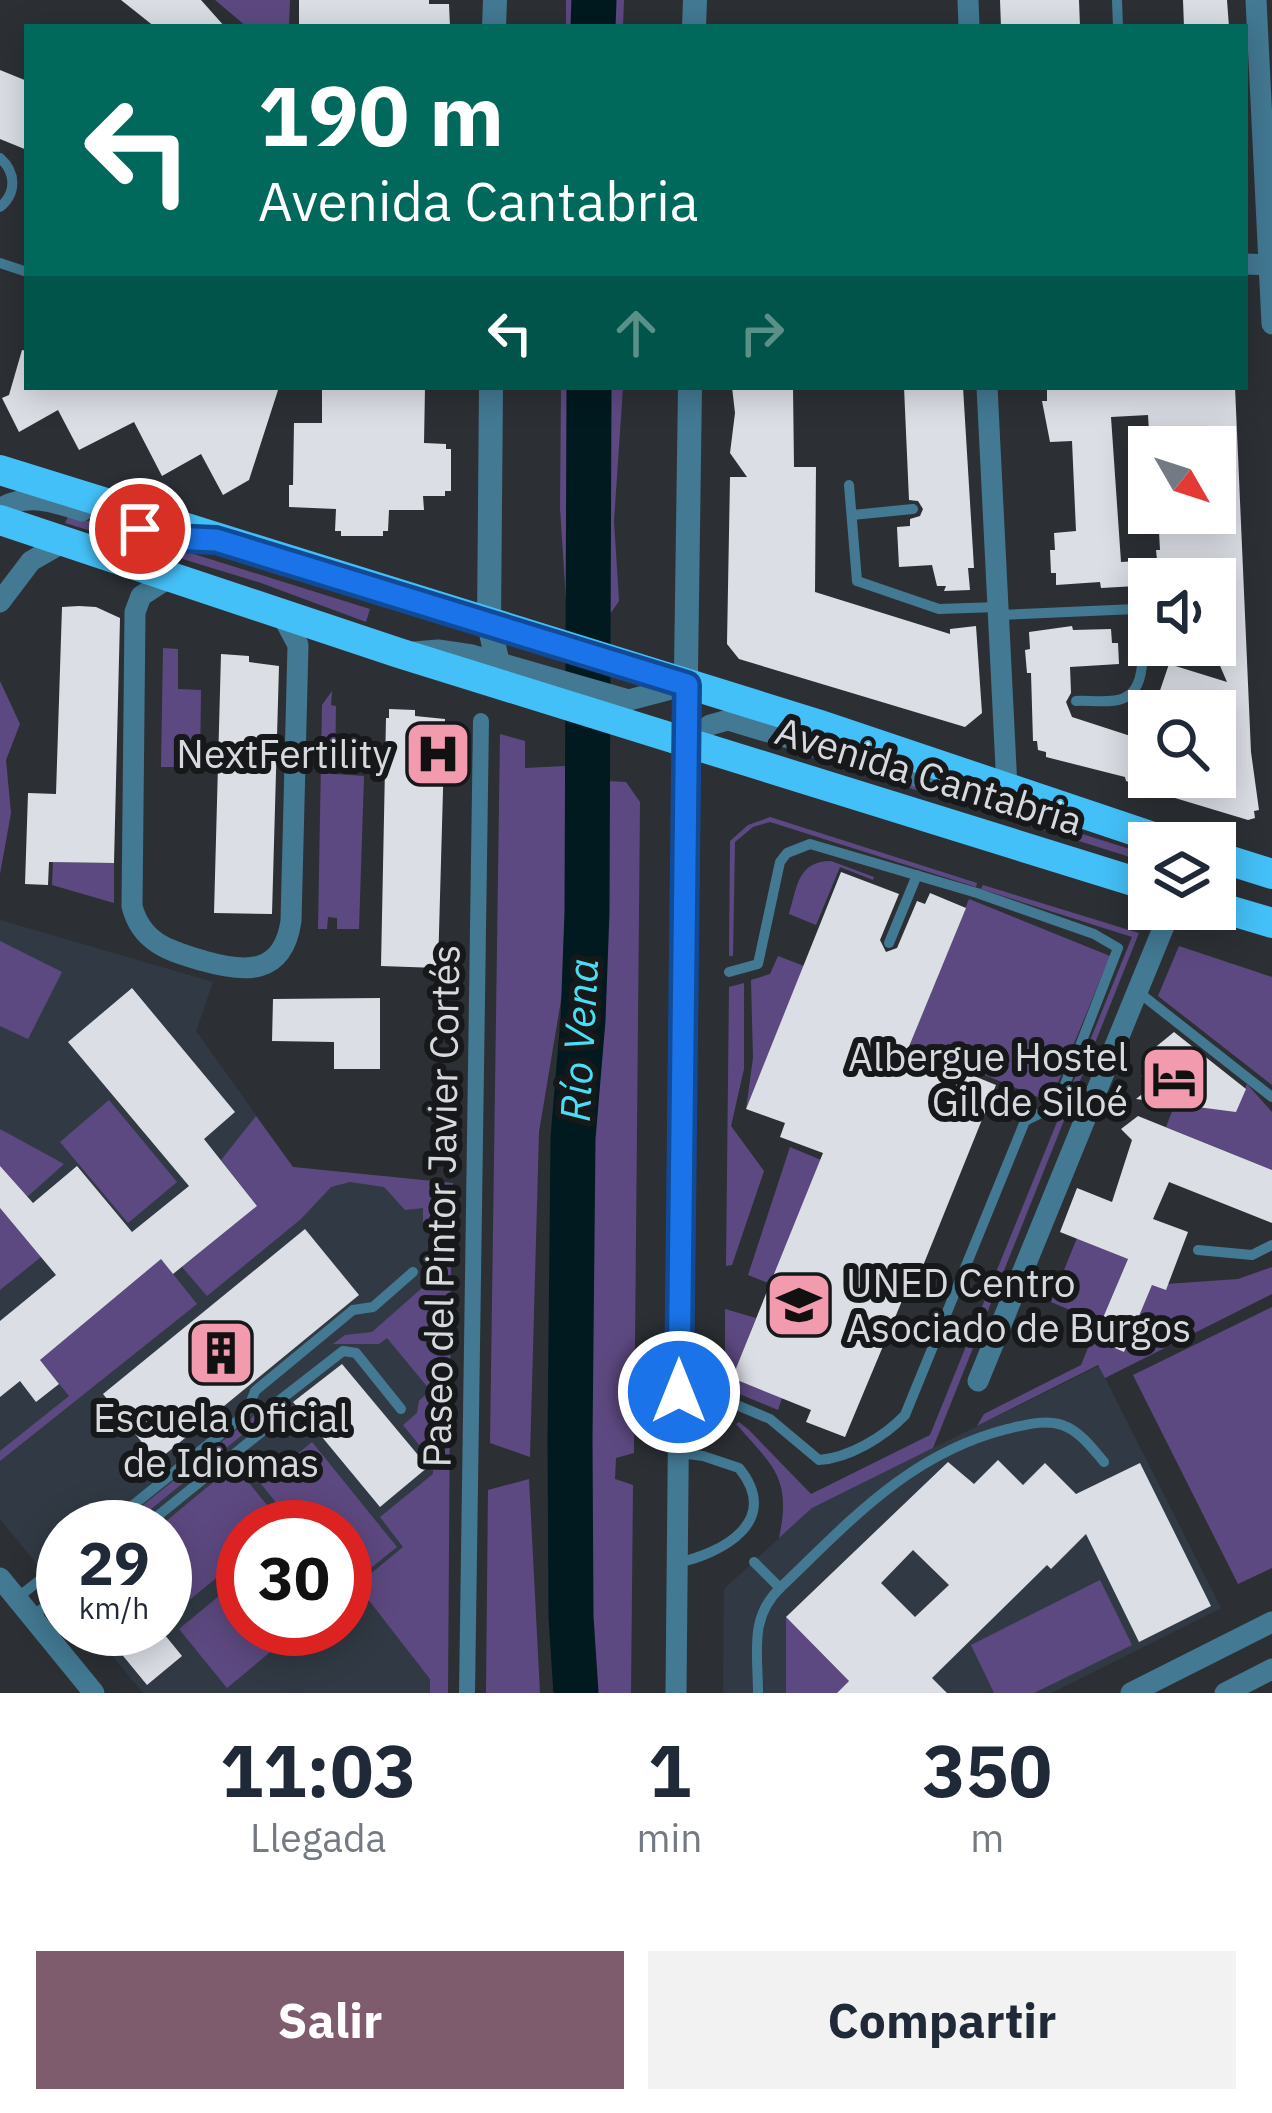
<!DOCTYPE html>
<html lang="es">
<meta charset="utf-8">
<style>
:root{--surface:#fff;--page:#f2f2f3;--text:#1f2937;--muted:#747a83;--accent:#7e5c6d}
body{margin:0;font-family:"IBM Plex Sans",sans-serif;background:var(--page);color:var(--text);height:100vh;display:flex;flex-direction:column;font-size:45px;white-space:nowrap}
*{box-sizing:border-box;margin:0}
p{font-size:39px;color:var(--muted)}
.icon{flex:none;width:66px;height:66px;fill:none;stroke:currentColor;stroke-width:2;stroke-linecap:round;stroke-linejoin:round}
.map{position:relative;height:1693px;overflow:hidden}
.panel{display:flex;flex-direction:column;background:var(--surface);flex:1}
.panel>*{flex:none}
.hud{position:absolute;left:24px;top:24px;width:1224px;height:366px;border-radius:0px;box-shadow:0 6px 30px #0003;background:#00695c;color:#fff;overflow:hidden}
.needle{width:78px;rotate:129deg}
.buttons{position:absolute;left:1128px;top:426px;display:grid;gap:24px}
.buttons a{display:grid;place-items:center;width:108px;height:108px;border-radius:0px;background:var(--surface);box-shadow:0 6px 30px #0003;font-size:60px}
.speed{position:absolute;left:36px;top:1500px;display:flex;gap:24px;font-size:60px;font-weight:700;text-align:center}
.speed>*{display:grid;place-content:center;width:156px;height:156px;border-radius:50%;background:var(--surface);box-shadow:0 6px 30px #0003;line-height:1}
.speed small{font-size:30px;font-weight:400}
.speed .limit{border:18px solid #d22;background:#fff;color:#111}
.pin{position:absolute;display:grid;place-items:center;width:102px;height:102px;color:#fff;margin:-51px;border:6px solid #fff;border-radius:50%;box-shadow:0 3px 12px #0007}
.me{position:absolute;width:132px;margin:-66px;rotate:0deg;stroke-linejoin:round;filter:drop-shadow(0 0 9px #0008)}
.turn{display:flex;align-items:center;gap:42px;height:252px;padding:0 36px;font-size:54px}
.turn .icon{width:156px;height:156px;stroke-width:2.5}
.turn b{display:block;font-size:84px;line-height:102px}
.lanes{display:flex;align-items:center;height:114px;padding:0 36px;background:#0003;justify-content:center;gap:60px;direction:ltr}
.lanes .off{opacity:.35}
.eta{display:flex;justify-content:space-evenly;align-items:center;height:204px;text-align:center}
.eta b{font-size:72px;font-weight:700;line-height:84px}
.button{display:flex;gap:24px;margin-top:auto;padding:24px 36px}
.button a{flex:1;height:138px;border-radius:0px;background:var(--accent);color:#fff;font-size:48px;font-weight:700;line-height:138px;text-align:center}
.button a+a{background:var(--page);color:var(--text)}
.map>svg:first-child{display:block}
.built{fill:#313a44;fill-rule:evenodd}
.green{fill:#5d4981}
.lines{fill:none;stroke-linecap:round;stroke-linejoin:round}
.river{stroke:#001a1f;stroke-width:45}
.building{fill:#dcdee6;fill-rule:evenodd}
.service{stroke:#437993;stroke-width:10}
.pedestrian{stroke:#437993;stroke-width:16}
.minor{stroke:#437993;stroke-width:21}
.tertiary{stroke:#437993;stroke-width:24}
.primary{stroke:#44c0f8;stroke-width:30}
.route-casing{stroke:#114b97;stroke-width:30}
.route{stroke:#1a73e8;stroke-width:21}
.labels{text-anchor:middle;stroke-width:12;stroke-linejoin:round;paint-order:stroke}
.poi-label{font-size:39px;fill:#d6d9dd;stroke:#16181a;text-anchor:end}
.street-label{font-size:39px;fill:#d6d9dd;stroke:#16181a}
.water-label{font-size:42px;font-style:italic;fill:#48dff6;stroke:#16181a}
</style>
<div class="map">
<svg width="1272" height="1693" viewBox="0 0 1272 1693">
<rect width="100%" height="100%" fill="#2c3035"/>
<g class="built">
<path d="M0 920 213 982 196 1031 293 1167 438 1182 431 1693H143L90 1629H165V1527H63V1596L0 1519ZM243 1527H345V1629H243Z"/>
<polygon points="1099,1366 1221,1608 1051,1693 723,1693 724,1589 812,1508"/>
</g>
<g class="green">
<polygon points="215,0 290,0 289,27 247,27"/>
<polygon points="566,0 624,0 623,27 566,27"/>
<polygon points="561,387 623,387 614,521 619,601 610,614 566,601 560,508"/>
<polygon points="69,515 370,609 366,622 261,583 65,523"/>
<polygon points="163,648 178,649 178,689 201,690 200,767 161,767"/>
<polygon points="0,681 20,724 6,760 11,813 0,874"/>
<polygon points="332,691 331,705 336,706 335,774 364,776 359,929 337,929 337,918 328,917 327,929 318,929 322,705"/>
<polygon points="500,734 525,741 525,768 565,766 566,947 562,994 539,1132 530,1457 490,1443"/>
<polygon points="808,748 1149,855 1149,863 804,755"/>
<polygon points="597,762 608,765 608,781 626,782 640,802 634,1453 616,1458 615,1479 633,1485 631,1693 587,1693"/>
<polygon points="770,817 977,883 976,887 770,822 753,827 735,842 733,956 729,956 730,841 748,825"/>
<path d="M831 861 874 877 873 880 840 867 816 925 789 914C797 888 797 861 831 861Z"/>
<polygon points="53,862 114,863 114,903 52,885"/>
<path d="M983 885 1139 933 933 1448 812 1508 779 1538C792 1478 773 1466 736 1424L739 1422 749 1430 811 1494 930 1435 1132 937 981 889Z"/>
<polygon points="969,899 1110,956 1050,1102 910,1044"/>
<polygon points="0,941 62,972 28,1039 0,1026"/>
<polygon points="1179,946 1272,977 1272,1085 1158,996"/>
<polygon points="778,956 804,966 746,1109 753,1058 751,980 770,974"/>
<polygon points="744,983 744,1069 731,1126 764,1171 732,1265 726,1266 729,987"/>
<polygon points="1247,1084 1272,1112 1272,1170 1166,1127 1175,1104 1236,1111"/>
<polygon points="109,1100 177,1182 128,1223 60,1142"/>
<polygon points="256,1116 293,1167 453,1183 452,1221 423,1222 423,1208 405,1210 384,1187 350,1182 331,1187 301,1219 207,1296 182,1267 257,1206 221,1160"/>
<polygon points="0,1129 64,1164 27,1197 4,1171 0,1174"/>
<polygon points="790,1147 821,1160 771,1284 748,1275"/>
<polygon points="0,1208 41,1257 0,1290"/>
<polygon points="1077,1238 1128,1259 1101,1323 1051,1302"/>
<polygon points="154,1250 197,1304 0,1461 0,1451 69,1396 40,1360 138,1278"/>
<polygon points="438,1259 451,1259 448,1693 430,1693 430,1679 357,1585 403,1547 380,1517 433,1474 433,1462 403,1425 417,1413 419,1401 430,1390 387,1338 379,1344 333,1344 345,1335 372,1332 438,1274"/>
<polygon points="1272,1267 1272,1294 1105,1378 1098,1365 977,1426 984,1414 1081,1365 1092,1338 1124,1352 1152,1285 1238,1279"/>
<polygon points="1272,1307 1272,1568 1238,1584 1133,1375"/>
<polygon points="725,1309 756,1318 732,1378 782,1398 778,1410 725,1388"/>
<polygon points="267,1405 263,1418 129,1527 116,1527"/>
<polygon points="312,1442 397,1547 346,1588 345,1527 296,1527 261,1484"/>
<polygon points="234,1465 282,1523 278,1527 243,1527 243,1556 169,1617 165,1612 165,1527 159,1527"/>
<polygon points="529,1479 540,1693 486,1693 488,1490"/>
<polygon points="243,1576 243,1629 298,1629 227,1688 179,1629"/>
<polygon points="1100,1580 1132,1645 1034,1693 994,1693 971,1645"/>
<polygon points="786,1617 849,1681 837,1693 786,1693"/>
</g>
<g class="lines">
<g class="river">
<polyline points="593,27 594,0"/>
<polyline points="576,1693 571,1617 570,1441 573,1138 583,1020 587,912 589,387"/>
</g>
</g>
<g class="building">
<polygon points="121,0 201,0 225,27 155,27"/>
<polygon points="299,0 429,0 429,4 449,4 450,27 299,27"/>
<polygon points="1000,0 1079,0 1080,27 1001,27"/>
<polygon points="1183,0 1227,0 1229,27 1184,27"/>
<polygon points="0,70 27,81 27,150 0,139"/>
<polygon points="22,350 27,351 27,387 279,387 249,480 223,495 201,454 162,476 134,422 79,450 58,410 19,432 2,398 9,395"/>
<polygon points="322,387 425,387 424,443 446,444 446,449 451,449 451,491 445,491 445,496 423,496 424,510 389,510 388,531 383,531 383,536 341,536 341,531 335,531 336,509 289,507 289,485 293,485 294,423 322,423"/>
<polygon points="732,387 793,387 794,467 816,467 815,592 950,634 950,629 976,626 982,713 965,727 739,659 727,644 730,477 747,477 730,453 735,413"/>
<polygon points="904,387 963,387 974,568 968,568 970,590 944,591 946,586 937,586 932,565 899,567 897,527 910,526 910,519 920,516 923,509 918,501 909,500"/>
<path d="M1047 387H1235L1251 752 1259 810 1254 811 1255 818 1248 820 1175 798 1126 781 1125 777 1046 757V752L1038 750 1037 741H1033L1031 673H1027L1025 650 1030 649 1029 632 1072 626 1073 630 1111 629 1112 643H1118L1119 664 1070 667 1071 693 1066 702 1072 717 1149 742V777H1215L1217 711H1153L1169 664 1227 682 1215 654V579H1137V586L1101 588 1100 582 1056 585V573H1051L1050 550H1055L1054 533 1076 531 1072 441 1050 442 1042 401H1047ZM1148 415 1150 447H1215V513H1158L1160 550H1156L1157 560 1121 562 1111 417Z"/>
<polygon points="79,606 96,607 120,618 114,863 49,862 48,885 25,884 28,793 56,794 62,607"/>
<polygon points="221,654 249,656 249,662 279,666 272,914 214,913"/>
<polygon points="389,709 415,710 415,716 445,719 438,968 381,966 386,718 389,718"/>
<polygon points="841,872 899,894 880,940 886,952 897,948 917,901 925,904 930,893 966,908 908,1049 996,1085 910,1298 904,1296 845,1437 806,1422 811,1410 732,1378 823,1153 780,1137 785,1123 746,1109"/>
<polygon points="132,988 235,1112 204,1139 257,1206 173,1274 161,1259 40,1360 59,1384 36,1402 20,1381 0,1397 0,1321 56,1275 0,1208 0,1166 33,1203 77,1166 132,1232 189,1186 68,1042"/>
<polygon points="380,998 380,1069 334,1069 334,1042 272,1041 273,999"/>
<polygon points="1174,1032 1246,1089 1236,1112 1136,1099 1151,1087 1141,1076 1162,1060 1152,1050"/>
<polygon points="1138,1116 1272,1170 1272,1223 1169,1182 1153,1219 1188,1232 1166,1290 1152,1285 1124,1352 1094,1339 1128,1259 1060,1232 1077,1188 1112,1202 1132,1140 1121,1129"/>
<polygon points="305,1229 359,1295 157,1461 103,1394"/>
<polygon points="342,1364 428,1467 380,1507 293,1402"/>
<path d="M998 1460 1023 1485 1045 1463 1076 1494 1140 1463 1211 1606 1139 1642 1086 1534 1051 1569 1047 1565 932 1678 947 1693H837L849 1681 786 1617 948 1462 974 1484ZM913 1550 949 1585 915 1617 881 1583Z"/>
<polygon points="101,1629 160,1629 182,1656 147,1685"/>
</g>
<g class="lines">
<g class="service">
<polyline points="1117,0 1118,27"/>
<path d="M0 158C16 172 17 193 0 207"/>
<polyline points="0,263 27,272"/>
<polyline points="849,485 857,581 939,609 998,607"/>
<polyline points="852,515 913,509"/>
<path d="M998 615 1136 609C1142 631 1151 687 1124 698 1112 704 1089 700 1076 701"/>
<polyline points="889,943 917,875"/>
<polyline points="1137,991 1272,1097"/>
<polyline points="1198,1250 1252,1255 1272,1245"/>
<path d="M725 1400 770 1419 819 1460C849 1458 884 1437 905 1415L1025 1121 1057 1105 1118 948 1094 934 977 893 810 844 787 853 780 862 758 964 729 972"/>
<polyline points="106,1527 246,1414 255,1391 353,1310 373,1307 413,1272"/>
<polyline points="144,1527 275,1421 280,1400 343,1351 356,1353 401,1409"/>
<path d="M754 1562 780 1588C749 1618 758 1652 758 1693"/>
<path d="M677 1563C723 1553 782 1521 739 1468L703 1456 679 1453"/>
<path d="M780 1588C850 1521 909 1454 1007 1429 1025 1425 1045 1419 1062 1425 1080 1431 1092 1448 1104 1462"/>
<polyline points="17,1598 63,1562"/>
<polyline points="32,1617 63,1592"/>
</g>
<polyline class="pedestrian" points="467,1693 481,721"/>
<g class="minor">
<polyline points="968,0 969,27"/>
<polyline points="1256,0 1272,324"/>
<polyline points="1245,264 1272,265"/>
<polyline points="987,387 1007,788"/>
<path d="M0 509C26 492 54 502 82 511"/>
<path d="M170 577 141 596 135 612 132 906C141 943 170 951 204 961 246 973 283 975 291 921L298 645 282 615"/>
<polyline points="0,602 31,561 64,542"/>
<polyline points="414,652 438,650 472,655 629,700 686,685"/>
<polyline points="978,1381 1171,909"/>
<polyline points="0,1578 94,1693"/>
<polyline points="676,1693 685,741 710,725 728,720 953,787 985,785"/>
<polyline points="1131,1693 1272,1622"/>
<polyline points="1225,1693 1272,1669"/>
</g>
<g class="tertiary">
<polyline points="494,27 495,0"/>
<polyline points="694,27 695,0"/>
<polyline points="491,387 489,624 498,664 523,692"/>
<polyline points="685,741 690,387"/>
</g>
<g class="primary">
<polyline points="0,470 817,724 1171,843"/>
<polyline points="0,520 399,653 1149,886"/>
<polyline points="1215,856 1272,874"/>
<polyline points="1215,906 1272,923"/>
</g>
</g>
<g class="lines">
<g class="route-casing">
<polyline id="route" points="140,529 171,538 216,540 687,685 679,1392"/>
</g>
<use href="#route" class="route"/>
</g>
<defs>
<g id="hospital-square" transform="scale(3.45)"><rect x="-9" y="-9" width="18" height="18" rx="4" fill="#f29aae" stroke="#16181a"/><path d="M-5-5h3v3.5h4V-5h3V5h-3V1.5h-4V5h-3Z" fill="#111"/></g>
<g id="hotel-square" transform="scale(3.45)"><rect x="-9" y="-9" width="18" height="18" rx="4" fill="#f29aae" stroke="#16181a"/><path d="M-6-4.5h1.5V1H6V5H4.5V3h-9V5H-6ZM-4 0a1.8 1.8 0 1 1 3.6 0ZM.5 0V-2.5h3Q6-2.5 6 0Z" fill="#111"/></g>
<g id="university-square" transform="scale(3.45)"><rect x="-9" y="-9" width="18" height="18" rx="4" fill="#f29aae" stroke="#16181a"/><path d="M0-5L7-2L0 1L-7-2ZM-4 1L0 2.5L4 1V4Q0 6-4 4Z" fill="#111"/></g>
<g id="building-square" transform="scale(3.45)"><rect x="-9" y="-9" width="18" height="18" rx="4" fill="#f29aae" stroke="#16181a"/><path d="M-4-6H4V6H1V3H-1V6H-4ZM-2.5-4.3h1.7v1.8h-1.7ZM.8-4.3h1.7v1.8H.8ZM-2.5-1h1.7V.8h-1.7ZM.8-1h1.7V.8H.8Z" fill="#111"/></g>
</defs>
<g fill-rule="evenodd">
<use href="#hospital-square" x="438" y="754"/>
<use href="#hotel-square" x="1174" y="1079"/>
<use href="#university-square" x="799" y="1305"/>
<use href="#building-square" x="221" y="1353"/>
</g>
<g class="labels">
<g class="poi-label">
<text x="392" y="768">NextFertility</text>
<text x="1128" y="1071">Albergue Hostel<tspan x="1128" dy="45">Gil de Siloé</tspan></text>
<text x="846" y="1297" text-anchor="start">UNED Centro<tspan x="846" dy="45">Asociado de Burgos</tspan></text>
<text x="221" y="1432" text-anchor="middle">Escuela Oficial<tspan x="221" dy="45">de Idiomas</tspan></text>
</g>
<g class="street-label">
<text transform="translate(929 776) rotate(17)" y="14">Avenida Cantabria</text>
<text transform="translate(441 1206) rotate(-89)" y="14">Paseo del Pintor Javier Cortés</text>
</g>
<g class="water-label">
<text transform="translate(579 1040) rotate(-87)" y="15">Río Vena</text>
</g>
</g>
</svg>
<div class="buttons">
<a><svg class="needle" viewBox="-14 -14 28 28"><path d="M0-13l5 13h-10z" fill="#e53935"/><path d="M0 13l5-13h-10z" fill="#747a83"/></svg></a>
<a><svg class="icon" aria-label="sound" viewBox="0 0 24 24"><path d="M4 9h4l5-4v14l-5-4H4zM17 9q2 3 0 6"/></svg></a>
<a><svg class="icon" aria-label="search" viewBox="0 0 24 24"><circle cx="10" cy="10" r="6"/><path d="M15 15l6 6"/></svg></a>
<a><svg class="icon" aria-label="layers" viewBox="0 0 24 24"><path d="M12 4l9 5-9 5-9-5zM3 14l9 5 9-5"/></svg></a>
</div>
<div class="speed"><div>29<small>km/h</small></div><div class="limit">30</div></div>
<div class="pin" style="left:140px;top:529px;background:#d93025"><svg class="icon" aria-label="arrive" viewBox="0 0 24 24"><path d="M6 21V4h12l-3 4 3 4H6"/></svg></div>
<svg class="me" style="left:679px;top:1392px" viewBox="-20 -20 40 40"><circle r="17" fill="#1a73e8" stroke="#fff" stroke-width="3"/><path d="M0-11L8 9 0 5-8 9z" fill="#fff"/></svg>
<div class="hud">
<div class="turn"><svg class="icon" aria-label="left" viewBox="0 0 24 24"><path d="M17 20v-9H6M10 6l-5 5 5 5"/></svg><div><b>190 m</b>Avenida Cantabria</div></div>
<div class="lanes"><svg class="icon" aria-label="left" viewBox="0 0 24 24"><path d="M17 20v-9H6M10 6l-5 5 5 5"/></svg><svg class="icon off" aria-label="ahead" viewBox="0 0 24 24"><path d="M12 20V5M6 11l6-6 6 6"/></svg><svg class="icon off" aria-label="right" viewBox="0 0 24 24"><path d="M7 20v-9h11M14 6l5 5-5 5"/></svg></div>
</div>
</div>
<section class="panel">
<div class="eta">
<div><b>11:03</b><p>Llegada</p></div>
<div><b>1</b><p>min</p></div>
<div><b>350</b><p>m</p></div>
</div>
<div class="button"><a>Salir</a><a>Compartir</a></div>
</section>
